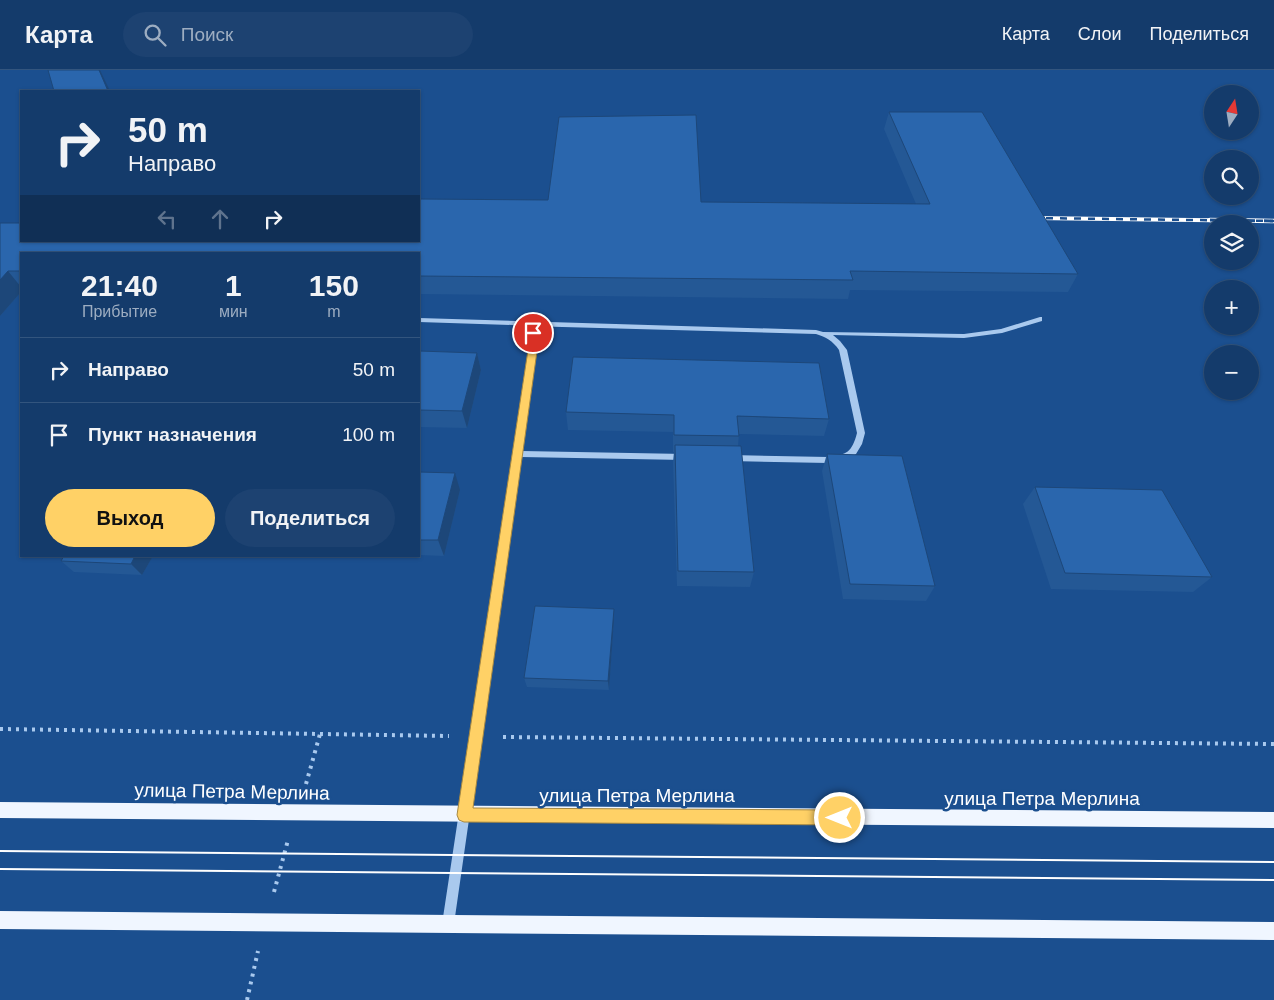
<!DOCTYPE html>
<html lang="ru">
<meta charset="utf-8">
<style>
:root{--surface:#143b6b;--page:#1d4271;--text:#f1f3f6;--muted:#9dadc1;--line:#33557e;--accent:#ffd166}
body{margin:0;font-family:Arial,sans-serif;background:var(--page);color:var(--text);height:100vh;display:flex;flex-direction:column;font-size:19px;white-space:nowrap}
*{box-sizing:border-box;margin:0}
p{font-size:16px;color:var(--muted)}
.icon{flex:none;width:28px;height:28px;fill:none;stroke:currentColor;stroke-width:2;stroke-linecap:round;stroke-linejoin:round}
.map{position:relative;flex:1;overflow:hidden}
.sheet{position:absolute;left:20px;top:182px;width:400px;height:305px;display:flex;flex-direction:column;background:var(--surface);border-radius:0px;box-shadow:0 1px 4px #0004,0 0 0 1px var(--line)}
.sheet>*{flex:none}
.top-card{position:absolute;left:20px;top:20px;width:400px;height:152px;border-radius:0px;box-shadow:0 1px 4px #0004,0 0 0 1px var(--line);background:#143b6b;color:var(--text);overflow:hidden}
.needle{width:32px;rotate:12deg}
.buttons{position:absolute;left:1204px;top:15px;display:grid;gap:10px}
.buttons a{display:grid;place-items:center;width:55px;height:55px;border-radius:50%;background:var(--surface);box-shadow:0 1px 4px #0004,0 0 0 1px var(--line);font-size:25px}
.pin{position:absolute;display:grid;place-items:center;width:42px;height:42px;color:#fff;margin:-21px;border:2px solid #fff;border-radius:50%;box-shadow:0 1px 5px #0007}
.me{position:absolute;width:55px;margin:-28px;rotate:270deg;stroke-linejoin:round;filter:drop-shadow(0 0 4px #0008)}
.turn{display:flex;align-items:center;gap:18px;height:105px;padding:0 25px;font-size:22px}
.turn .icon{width:65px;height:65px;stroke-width:2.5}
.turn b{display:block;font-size:35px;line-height:42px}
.lanes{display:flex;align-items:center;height:48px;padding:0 25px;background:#0003;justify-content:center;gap:25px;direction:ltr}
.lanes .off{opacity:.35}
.eta{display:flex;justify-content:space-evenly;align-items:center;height:85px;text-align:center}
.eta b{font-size:30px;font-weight:700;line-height:35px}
.cta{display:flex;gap:10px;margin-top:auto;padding:10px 25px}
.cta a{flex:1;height:58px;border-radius:30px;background:var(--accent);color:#111;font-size:20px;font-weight:700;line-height:58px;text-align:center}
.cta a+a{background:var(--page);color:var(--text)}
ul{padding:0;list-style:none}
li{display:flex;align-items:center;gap:15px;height:65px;padding:0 25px;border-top:1px solid var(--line)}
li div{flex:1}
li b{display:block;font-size:19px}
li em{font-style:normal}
header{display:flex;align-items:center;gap:30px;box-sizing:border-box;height:70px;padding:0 25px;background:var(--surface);border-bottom:1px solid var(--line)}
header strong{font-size:24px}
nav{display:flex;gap:28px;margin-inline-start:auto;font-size:18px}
.search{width:350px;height:45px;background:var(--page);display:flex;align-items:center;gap:12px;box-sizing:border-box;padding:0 18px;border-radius:28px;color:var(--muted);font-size:19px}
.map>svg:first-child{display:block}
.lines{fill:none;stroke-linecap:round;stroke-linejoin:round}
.path{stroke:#a9c9ee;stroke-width:4;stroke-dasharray:3 5;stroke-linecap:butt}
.minor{fill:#a9c9ee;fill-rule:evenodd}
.major{fill:#f0f6ff;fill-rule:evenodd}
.tram{stroke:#fff;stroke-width:2}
.rail-far1-casing{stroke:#fff;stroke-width:4}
.rail-casing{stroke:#fff;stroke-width:4.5}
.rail-far1{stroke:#1b4f8f;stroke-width:2.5;stroke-dasharray:7;stroke-linecap:butt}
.rail{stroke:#1b4f8f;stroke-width:3;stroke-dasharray:9;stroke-linecap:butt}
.wall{fill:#245895}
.shaded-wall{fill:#1d4779}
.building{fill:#2a66ad;stroke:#1d4779}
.route{fill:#ffd166;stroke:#a68842}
.labels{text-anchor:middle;stroke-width:5;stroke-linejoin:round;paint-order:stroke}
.near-street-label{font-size:19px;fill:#fff;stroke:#1b4f8f}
</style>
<header>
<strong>Карта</strong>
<div class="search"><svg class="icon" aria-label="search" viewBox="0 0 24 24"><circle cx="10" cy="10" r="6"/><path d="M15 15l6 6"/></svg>Поиск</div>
<nav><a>Карта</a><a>Слои</a><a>Поделиться</a></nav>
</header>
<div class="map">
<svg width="1274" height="930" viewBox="0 0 1274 930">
<rect width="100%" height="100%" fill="#1b4f8f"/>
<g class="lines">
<g class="path">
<polyline points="0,659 449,666"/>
<polyline points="503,667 1274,674"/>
<polyline points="306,714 320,664"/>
<polyline points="274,822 288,770"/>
<polyline points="247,930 258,881"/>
</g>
<path class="minor" d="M1040 247H1042V251L1002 263 964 268 833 265 840 271 847 280 865 363 862 374 856 384 844 391 828 393 730 391 726 388 730 385 828 387C847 385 852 382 857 363L839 280C833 271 826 267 816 264L526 256 530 257 538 267 522 381 685 384 689 387 685 390 521 387 454 854 452 858 448 860 444 858 442 854 531 267 526 261 513 255 419 252V248L816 260 823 262 964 264 1001 259Z"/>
<g class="major">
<polygon points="0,732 1274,742 1274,758 0,748"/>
<polygon points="0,841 1274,852 1274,870 0,859"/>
</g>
<g class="tram">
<polyline points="0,781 1274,792"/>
<polyline points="0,799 1274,810"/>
</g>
<g class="rail-far1-casing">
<polyline id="rail-far1" points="1032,148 1274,151"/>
</g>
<g class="rail-casing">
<polyline id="rail" points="1210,150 1274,151"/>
</g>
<use href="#rail-far1" class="rail-far1"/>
<use href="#rail" class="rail"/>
</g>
<g class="wall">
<polygon points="889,42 1078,204 1068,222 850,220 848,229 419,224 419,184 21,184 21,222 0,246 0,153 21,171 701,132 916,134 884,59"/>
<polygon points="419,281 477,283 481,300 467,358 419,357"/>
<polygon points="566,342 829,349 824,366 739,364 738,376 754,502 750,517 677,516 673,392 674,382 673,382 673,362 568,360"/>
<polygon points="827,384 935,516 926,531 843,529 822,401"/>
<polygon points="419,402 460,420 444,486 419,485"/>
<polygon points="1035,417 1212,507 1193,522 1051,519 1023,434"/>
<polygon points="153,486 142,505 74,502 61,491"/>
<polygon points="614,539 614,549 609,620 527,617 524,608"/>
</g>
<g class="shaded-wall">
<polygon points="99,0 100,0 110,21 108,21"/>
<polygon points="8,201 21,217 21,222 0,246 0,210"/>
<polygon points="477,283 481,300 467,358 462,341"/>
<polygon points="455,403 460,420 444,486 438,470"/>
<polygon points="135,486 153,486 142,505 131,494"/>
<polygon points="614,539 614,549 609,620 608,611"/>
</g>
<g class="building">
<polygon points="48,0 99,0 108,21 54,21"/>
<polygon points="889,42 982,42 1078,204 850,201 853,210 419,206 419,184 21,184 21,201 8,201 0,210 0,153 21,153 21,171 419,171 419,129 548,130 559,47 696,45 701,132 930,134"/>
<polygon points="419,281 477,283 462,341 419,340"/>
<polygon points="573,287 819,293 829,349 737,346 739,366 674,365 674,345 566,342"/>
<polygon points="675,375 741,376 754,502 678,501"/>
<polygon points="827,384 902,386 935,516 850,514"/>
<polygon points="419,402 455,403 438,470 419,470"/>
<polygon points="1035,417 1162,420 1212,507 1065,503"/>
<polygon points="64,486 135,486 131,494 61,491"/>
<polygon points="535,536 614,539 608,611 524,608"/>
</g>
<polygon class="route" points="533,260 536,261 539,267 473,738 840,740 845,742 847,748 845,753 840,755 464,752 459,750 457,745 530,267 528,263"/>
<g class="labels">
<g class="near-street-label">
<text transform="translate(232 721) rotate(1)" y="7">улица Петра Мерлина</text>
<text x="637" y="732">улица Петра Мерлина</text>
<text x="1042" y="735">улица Петра Мерлина</text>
</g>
</g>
</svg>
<div class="buttons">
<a><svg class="needle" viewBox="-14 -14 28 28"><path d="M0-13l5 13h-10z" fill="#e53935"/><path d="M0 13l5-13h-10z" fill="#9dadc1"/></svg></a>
<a><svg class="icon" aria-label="search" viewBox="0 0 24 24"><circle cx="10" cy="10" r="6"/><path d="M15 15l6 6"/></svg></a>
<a><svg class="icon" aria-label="layers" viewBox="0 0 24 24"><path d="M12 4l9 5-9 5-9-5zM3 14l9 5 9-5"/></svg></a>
<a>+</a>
<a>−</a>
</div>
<div class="pin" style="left:533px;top:263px;background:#d93025"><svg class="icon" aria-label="arrive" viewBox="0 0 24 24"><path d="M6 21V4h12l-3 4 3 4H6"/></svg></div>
<svg class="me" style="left:840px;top:748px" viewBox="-20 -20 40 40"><circle r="17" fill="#ffd166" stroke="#fff" stroke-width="3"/><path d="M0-11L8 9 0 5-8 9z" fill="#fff"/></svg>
<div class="top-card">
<div class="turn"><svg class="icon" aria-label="right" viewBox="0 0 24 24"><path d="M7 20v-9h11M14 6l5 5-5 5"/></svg><div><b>50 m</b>Направо</div></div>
<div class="lanes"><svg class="icon off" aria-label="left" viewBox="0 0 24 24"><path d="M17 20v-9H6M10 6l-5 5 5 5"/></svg><svg class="icon off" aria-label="ahead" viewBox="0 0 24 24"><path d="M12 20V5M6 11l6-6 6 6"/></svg><svg class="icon" aria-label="right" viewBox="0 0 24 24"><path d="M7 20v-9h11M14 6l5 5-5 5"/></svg></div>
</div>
<section class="sheet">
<div class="eta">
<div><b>21:40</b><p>Прибытие</p></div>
<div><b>1</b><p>мин</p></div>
<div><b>150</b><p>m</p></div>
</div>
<ul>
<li><svg class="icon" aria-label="right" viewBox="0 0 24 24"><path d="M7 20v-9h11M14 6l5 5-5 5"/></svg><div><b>Направо</b></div><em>50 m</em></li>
<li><svg class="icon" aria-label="arrive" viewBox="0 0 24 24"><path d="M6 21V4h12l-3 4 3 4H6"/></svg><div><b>Пункт назначения</b></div><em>100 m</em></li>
</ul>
<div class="cta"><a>Выход</a><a>Поделиться</a></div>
</section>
</div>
